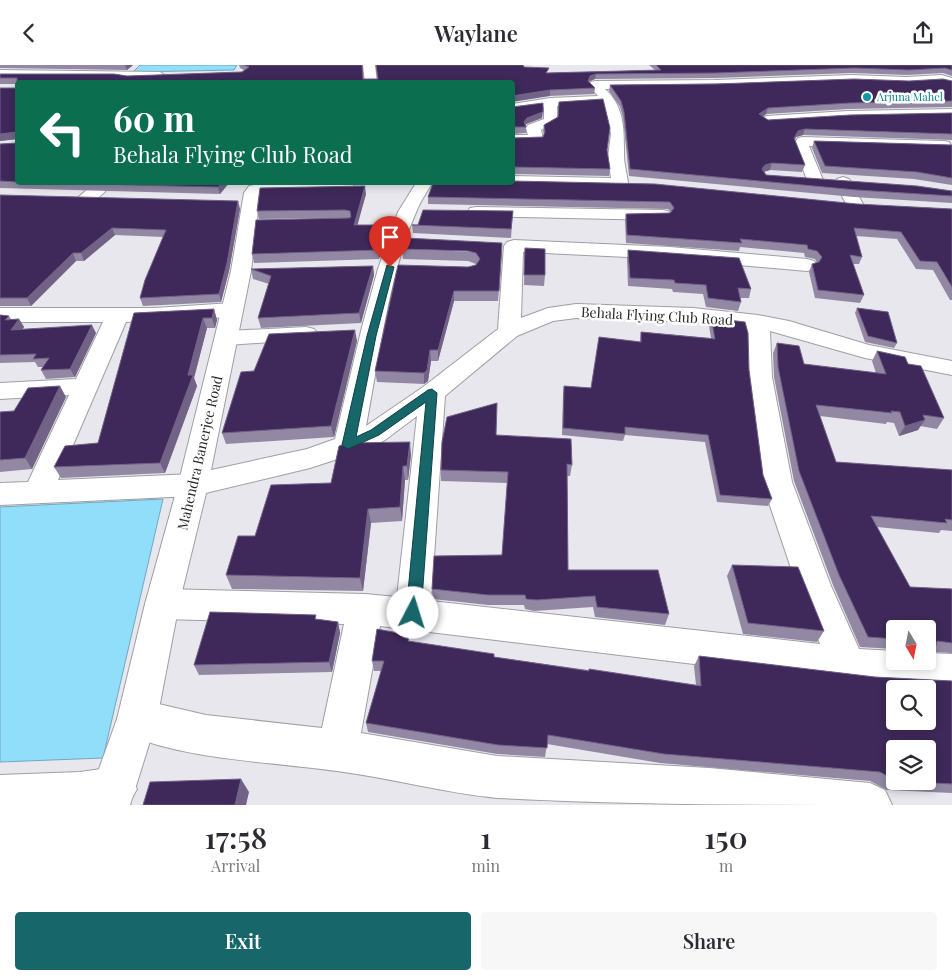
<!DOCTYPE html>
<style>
:root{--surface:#fff;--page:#f7f7f7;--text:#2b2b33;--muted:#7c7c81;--accent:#17666a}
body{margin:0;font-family:"Playfair Display",serif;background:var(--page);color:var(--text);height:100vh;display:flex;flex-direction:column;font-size:19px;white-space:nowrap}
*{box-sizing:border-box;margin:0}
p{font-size:16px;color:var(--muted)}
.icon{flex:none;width:28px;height:28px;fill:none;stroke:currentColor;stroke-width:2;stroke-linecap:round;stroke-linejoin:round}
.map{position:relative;height:740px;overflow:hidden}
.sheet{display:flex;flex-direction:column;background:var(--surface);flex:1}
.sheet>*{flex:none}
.hud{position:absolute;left:15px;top:15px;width:500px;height:105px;border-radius:5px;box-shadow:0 2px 8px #0003;background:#0b6e4f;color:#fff;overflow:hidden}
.needle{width:32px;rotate:170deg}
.fabs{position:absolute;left:886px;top:555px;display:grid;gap:10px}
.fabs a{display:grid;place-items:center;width:50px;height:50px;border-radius:5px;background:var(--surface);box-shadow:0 2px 8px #0003;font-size:25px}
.pin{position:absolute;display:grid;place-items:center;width:42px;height:42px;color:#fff;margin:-51px -21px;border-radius:50% 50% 50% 0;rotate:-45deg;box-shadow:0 0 5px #0007}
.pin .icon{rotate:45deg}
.me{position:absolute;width:55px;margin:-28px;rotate:5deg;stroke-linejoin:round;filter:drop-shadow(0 0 4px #0008)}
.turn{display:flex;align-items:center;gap:18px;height:105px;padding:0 15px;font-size:22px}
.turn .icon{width:65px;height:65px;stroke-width:2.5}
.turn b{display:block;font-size:35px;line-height:42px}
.eta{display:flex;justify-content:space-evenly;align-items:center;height:85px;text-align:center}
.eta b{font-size:30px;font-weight:600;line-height:35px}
.button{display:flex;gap:10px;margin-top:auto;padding:10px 15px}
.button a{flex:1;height:58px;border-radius:5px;background:var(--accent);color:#fff;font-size:20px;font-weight:600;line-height:58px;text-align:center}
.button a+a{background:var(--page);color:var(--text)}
header{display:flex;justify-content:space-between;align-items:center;height:65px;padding:0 15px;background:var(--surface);font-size:22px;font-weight:600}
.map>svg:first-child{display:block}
.water{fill:#91defb;stroke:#72a7bc}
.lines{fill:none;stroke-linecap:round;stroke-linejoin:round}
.minor-casing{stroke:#9f9ea5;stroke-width:2}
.tertiary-casing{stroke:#9f9ea5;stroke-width:2}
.minor{fill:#fff;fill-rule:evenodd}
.tertiary{fill:#fff;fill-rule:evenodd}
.wall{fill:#9388a4;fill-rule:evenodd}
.shaded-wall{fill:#716286}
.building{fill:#3e295a;stroke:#716286;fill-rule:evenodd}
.route{fill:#17666a;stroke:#0f4245}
.culture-dot{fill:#0f9aa8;stroke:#fff;stroke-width:2}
.labels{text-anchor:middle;stroke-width:5;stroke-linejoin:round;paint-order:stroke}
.far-culture-label{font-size:11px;fill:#0d838f;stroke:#fff;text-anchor:start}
.street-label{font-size:14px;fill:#28282a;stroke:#fff}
</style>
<header><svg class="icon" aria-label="back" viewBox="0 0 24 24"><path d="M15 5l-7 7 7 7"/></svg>Waylane<svg class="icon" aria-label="share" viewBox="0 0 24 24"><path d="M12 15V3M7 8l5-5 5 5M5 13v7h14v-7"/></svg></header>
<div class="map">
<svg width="952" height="740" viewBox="0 0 952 740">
<rect width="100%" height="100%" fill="#e8e7ee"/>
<g class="water">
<polygon points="140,0 237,0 234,5 133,7"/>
<polygon points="163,434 103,693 0,697 0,442"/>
</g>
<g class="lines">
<g class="minor-casing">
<g id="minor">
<polygon points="0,5 160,7 166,11 160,15 0,13"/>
<path d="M852 10 907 12 942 10 952 13V21L941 18 907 20 852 18 715 23 605 24C625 42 624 65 624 90 624 99 627 109 628 118L626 121H512L505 118H512V111L611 113 608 92 611 69 604 38 557 41C558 59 558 58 541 65L543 74 541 77 512 78V70H528L526 63 528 60 544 54V42L512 47V39L550 33 598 31 589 21 591 17 595 16 715 15Z"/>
<polygon points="952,44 952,52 848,54 766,59 759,55 766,51 848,46"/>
<polygon points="803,72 944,76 949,77 951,80 949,83 944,84 809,81 823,115 821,118 809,118 807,115 794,79 798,73"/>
<polygon points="843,112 849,114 863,139 860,143 854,144 848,143 835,117 837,114"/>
<path d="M95 118H112C105 128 92 141 79 138L76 134Z"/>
<path d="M416 118H432C427 127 421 135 417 145 389 208 379 293 366 361L423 322 498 264 504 181 507 177 514 175 670 182 807 194 814 196 817 200 814 204 807 206 670 194 523 187 521 253 548 243 576 239 693 243 758 250 789 256 869 280 952 296V310L865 293 770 266 772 312 792 417 831 521 859 584 895 586V596H928V588L952 589V625L867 620 380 561 361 668 497 691 709 703 870 718 885 725 892 740C761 740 629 740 498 733 444 728 391 713 337 706 266 696 190 696 123 668L117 654 123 640 137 634 206 650 322 663 344 559 162 554 150 550 145 539 150 528 162 524 365 529 397 532 417 351 385 375 368 384 310 403 193 431 0 440V418L28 417 69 330 0 334V318L76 314 103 257H0V243H155L232 238 240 240 243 245 240 250 232 252 126 257 58 415 193 409 307 384 335 374 362 262 378 204 398 147ZM576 253 693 257 747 263 748 312 762 417 797 521 820 579 431 536 445 331 517 271 553 256Z"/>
<polygon points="476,142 662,145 668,146 671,150 668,154 662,155 470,151 467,147 470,143"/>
<polygon points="306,262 314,264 318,269 314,274 227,280 219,278 215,273 219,268 227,266"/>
<polygon points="115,702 130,709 137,724 128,740 0,740 0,710 80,707"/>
</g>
</g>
<g class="tertiary-casing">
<g id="tertiary">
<polygon points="363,0 375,0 377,18 365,18"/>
<path d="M263 118H354V120C342 138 281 123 260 129L251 206 208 420 179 539 157 654 130 740H86L117 654 145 539 178 420 231 206 244 128 249 121Z"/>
</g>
</g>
<use href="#minor" class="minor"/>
<use href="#tertiary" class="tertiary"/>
</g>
<g class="wall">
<polygon points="0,0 133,0 127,5 0,3"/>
<polygon points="239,0 362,0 363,14 378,14 524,2 548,8 655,5 649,0 952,0 952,11 943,8 907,10 852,8 715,13 595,14 589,17 595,23 594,29 550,31 18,18 18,118 229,118 220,129 0,123 0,79 16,78 16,74 0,76 17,23 17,19 0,19 0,9 127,11 242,7 244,5 240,3"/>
<polygon points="909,16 952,16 952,42 848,44 766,49 763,52 768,55 952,48 952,75 803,70 796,72 795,75 805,100 802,107 770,105 764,107 766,110 952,126 952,138 854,132 629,111 623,53 620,42 609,26 610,20"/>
<polygon points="512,42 542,53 526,59 526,68 512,69"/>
<polygon points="544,60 607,85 610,104 609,111 512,109 512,73 543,72 544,70 543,66"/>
<polygon points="814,76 952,80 952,120 914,114 822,108 812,83"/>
<polygon points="366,129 357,160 388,168 379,194 254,198 252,189 346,153 259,154 257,146"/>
<polygon points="0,130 240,144 229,206 221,237 143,241 140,233 163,172 115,170 84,196 76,196 31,241 0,241"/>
<polygon points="428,132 857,139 952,144 952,235 950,235 933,205 916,204 897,174 856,171 862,192 859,199 853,199 864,230 860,238 815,233 809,207 812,199 817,198 815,194 805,192 804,188 740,182 739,186 626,178 625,156 626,149 670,148 671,147 668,144 428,139"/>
<polygon points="513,146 511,173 413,168 412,160 418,160"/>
<polygon points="525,183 545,210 544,221 524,220"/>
<polygon points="402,184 502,188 498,236 454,236 438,296 431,296 428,316 424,319 377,317 375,306 476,199 468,196 403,194"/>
<polygon points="628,185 751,224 749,233 740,233 741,237 738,246 706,242 703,229 673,227 672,224 628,221 627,194"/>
<polygon points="373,201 374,210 361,258 261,263 258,253 269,219 253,214 251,204"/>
<polygon points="857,243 897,278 894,283 865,277 855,248"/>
<polygon points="214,244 217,255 215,263 207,263 194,313 197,321 165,408 61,413 54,402 98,378 134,248"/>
<polygon points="0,250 9,251 11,254 19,254 24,262 23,264 96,268 75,312 46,314 41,305 43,302 38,302 35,297 0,298"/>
<polygon points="711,253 749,305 763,410 772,434 768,441 717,437 705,377 625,370 623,376 562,370 563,329 564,321 591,323 640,277 641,267 711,273 709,261"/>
<polygon points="357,276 334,372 226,379 222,368"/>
<polygon points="777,278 804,299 876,308 872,296 877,286 908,299 944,353 937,364 920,361 918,365 899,371 894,358 887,357 886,359 820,351 836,397 952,405 952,466 941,465 939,468 877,462 910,522 952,524 952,588 933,587 928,593 928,564 895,564 895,584 860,582 833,520 794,416 774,312 773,288"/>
<polygon points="66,332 32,404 0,407 0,347 14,346"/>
<polygon points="496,370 572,400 570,411 567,411 568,505 669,549 665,560 595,552 593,542 534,546 525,544 524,540 488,540 433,534 432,524 502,490 508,418 441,416 441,405"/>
<polygon points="411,390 408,415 405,415 402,456 371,458 363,526 232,524 226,510 331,418"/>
<polygon points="732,500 824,566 817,577 743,569 727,511"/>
<polygon points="317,554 338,557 340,568 332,607 199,610 194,600"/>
<path d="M410 577 494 592 696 620 694 601 699 591 875 612 952 616V728L887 725 870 716 660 698 547 679 545 692 497 689 368 667 366 658 381 606H374L372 596ZM895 684 928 716H895Z"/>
</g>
<g class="shaded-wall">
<polygon points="125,0 133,0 127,5"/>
<polygon points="596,9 595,14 589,16 587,21 588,16 590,11"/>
<polygon points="550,25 550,31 512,37 512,31"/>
<polygon points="768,43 766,49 757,56 759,49"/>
<polygon points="543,47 542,53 526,59 525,62 524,57 527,53"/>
<polygon points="805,64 803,70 796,72 792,80 794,73 798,66"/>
<polygon points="16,67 18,74 0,76 0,69"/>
<polygon points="772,98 770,105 763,107 762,104 765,100"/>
<polygon points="222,118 229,118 220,129 218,122"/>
<polygon points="365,121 366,129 355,169 354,160"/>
<polygon points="238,136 240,144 229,206 221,237 219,229"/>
<polygon points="387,160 388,168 379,194 378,185"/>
<polygon points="112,163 115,170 84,196 81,188"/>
<polygon points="73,188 76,196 31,241 27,233"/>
<polygon points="373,201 374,210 361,258 359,248"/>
<polygon points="454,226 454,236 438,296 438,285"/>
<polygon points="214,244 217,255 215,263 212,253"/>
<polygon points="203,253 207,263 194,313 197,321 165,408 160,398 188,310"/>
<polygon points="19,254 24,262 16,273 11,265"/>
<polygon points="92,260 96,268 75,312 70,304"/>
<polygon points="355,265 357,276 334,372 331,361"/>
<polygon points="430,285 431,296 428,316 424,319 424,308"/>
<polygon points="60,321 66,332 32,404 25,393"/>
<polygon points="925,355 918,365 899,371 905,361"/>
<polygon points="410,377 411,390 408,415 407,401"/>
<polygon points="403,401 405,415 402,456 400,442"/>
<polygon points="368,444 371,458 363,526 360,513"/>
<polygon points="338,557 340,568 332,607 329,597"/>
<polygon points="241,714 249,727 246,740 235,740"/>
</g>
<g class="building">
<polygon points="244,0 362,0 363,14 378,14 376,0 523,0 524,2 549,3 546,8 661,5 656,0 952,0 952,5 945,3 909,5 854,3 716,8 596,9 590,11 588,16 595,23 550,25 512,31 512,18 18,18 18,117 0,116 0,79 16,78 16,67 0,69 0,23 17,23 17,13 0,13 0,9 114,9 127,11 242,7 249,2"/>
<polygon points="854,14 909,16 943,14 952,16 952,36 850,38 768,43 759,49 768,55 850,50 952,48 952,69 805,64 798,66 794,73 805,100 772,98 765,100 762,104 766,110 917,121 952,126 952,131 857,125 630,104 624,47 621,36 610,20 716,19"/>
<polygon points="603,34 610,63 607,85 610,104 512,102 512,73 543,72 545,67 544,60 558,52 559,37"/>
<polygon points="543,38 543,47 527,53 524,57 526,62 512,62 512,42"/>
<polygon points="814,76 952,80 952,113 917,107 825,101"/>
<polygon points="512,116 655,119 857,139 952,144 952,222 937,197 920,196 901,167 854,163 862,192 850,190 864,230 818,225 812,199 819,197 822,192 817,186 808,184 807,180 740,174 742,178 627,170 626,149 670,148 674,143 670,137 428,132 433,118 512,118"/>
<polygon points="49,118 222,118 218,122"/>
<polygon points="365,121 354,160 387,160 378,185 252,189 256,155 349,153 351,152 350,146 345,145 257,146 260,123"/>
<polygon points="0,130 238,136 227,198 219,229 140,233 145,215 166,165 112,163 81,188 73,188 27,233 0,233"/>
<polygon points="423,145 513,146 511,164 412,160 418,160"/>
<polygon points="406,173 502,178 499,226 454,226 438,285 430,285 427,305 424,308 375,306 398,200 468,202 476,200 480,194 476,188 468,186 402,184"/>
<polygon points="525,183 545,184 545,210 524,210"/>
<polygon points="628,185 739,193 751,224 738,223 741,237 708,233 706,220 675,218 674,215 630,213"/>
<polygon points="373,201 359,248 258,253 271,211 251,204"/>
<polygon points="857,243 888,247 897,278 868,271"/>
<polygon points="214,244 212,253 203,253 188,310 193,310 160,398 54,402 65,381 98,378 134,248"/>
<polygon points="0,250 9,251 5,255 19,254 11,265 92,260 70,304 41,305 49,293 33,294 36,289 0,290"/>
<polygon points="711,253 745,257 748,268 749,305 763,410 772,434 720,430 708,370 625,362 625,369 563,363 564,321 591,323 599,272 641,277 641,267 715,274"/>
<polygon points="355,265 331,361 222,368 241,307 254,306 269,269"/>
<polygon points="777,278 799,281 804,299 886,309 877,286 905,292 908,299 921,301 944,353 923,350 925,355 905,361 900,347 891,346 892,348 816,340 836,397 952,405 952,455 945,454 947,458 871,451 910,522 952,524 952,578 937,576 935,584 928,584 928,564 895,564 895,574 868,572 839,510 799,406 778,302"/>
<polygon points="60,321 25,393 0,395 0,347 14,346 28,323"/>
<polygon points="497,338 496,370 571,374 572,400 567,399 568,505 658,505 669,549 597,542 595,531 536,535 526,534 525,530 488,530 432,524 434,491 502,490 508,407 441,405 442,377 447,352"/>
<polygon points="410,377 407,401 403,401 400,442 368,444 360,513 226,510 238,471 255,471 271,420 331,418 339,381 349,378"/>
<polygon points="732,500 798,502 824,566 748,558"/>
<polygon points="210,547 316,550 315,554 338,557 329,597 194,600"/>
<path d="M377 564 409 570 408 576 494 589V592L589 606V604L701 621 699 591 875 612 952 616V719L900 716H928V684H895V715L880 707 664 689 548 670 547 683 498 680 366 658 384 596H372ZM895 624H928V656H895Z"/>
<polygon points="241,714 235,740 143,740 150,717"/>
</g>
<polygon class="route" points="387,200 394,202 376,271 356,372 371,365 428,325 432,324 437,328 421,548 418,553 413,555 408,553 406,548 426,337 379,370 348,384 342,380 367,271"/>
<circle class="culture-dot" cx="867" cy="32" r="5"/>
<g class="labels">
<g class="far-culture-label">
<text x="877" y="36">Arjuna Mahel</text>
</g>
<g class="street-label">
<text transform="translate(657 251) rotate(3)" y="5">Behala Flying Club Road</text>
<text transform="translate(200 388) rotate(-77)" y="5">Mahendra Banerjee Road</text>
</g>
</g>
</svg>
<div class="fabs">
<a><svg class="needle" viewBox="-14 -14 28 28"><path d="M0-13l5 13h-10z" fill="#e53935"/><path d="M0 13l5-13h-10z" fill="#7c7c81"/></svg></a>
<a><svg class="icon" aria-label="search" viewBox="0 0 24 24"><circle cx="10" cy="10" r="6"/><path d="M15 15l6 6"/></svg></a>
<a><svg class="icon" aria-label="layers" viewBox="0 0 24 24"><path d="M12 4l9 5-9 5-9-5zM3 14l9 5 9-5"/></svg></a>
</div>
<div class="pin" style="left:390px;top:202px;background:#d93025"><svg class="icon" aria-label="arrive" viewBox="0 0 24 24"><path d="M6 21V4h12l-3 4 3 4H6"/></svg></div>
<svg class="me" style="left:413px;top:548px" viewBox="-20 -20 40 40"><circle r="19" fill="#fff"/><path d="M0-13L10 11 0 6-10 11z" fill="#17666a"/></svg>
<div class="hud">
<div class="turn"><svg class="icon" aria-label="left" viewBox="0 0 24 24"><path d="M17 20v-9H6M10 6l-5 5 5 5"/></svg><div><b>60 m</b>Behala Flying Club Road</div></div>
</div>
</div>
<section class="sheet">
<div class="eta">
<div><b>17:58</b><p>Arrival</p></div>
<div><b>1</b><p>min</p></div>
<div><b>150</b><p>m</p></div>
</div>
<div class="button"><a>Exit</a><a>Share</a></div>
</section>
